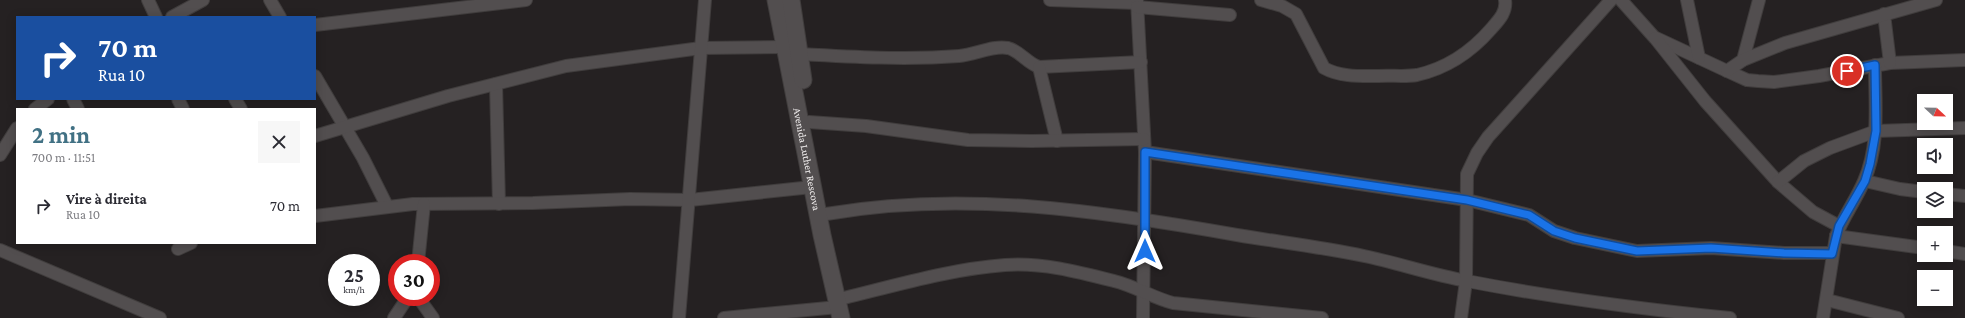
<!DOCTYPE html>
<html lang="pt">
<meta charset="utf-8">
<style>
:root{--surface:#fff;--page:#f7f7f7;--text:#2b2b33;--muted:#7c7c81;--accent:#417184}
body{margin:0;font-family:"Crimson Pro",serif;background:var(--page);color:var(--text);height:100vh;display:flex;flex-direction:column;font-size:15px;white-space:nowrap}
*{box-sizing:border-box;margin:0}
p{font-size:13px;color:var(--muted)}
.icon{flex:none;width:22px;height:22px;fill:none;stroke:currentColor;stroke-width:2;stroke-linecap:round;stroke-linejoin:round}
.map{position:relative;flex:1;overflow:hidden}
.details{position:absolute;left:16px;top:108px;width:300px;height:136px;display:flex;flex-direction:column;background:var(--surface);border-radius:0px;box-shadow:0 2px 10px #0003}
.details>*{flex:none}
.top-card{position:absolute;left:16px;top:16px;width:300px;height:84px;border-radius:0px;box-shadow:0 2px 10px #0003;background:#1a4fa0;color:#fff;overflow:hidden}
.needle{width:26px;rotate:112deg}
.tools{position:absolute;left:1917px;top:94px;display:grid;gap:8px}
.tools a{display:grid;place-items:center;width:36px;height:36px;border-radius:0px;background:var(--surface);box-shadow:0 2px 10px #0003;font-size:20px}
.speed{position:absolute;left:328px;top:254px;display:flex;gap:8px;font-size:20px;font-weight:700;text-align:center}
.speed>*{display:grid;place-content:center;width:52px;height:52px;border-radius:50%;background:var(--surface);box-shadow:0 2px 10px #0003;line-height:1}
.speed small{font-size:10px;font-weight:400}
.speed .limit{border:6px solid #d22;background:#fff;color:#111}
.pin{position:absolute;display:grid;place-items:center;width:34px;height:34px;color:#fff;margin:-17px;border:2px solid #fff;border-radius:50%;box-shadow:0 1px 4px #0007}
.me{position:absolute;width:44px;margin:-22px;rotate:0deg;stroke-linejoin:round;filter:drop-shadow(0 0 3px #0008)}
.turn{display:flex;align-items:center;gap:14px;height:84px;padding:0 16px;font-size:18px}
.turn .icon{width:52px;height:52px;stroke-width:2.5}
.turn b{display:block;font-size:28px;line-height:34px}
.round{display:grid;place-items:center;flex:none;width:42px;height:42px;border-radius:0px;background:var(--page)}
.overview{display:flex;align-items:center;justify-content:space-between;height:68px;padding:0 16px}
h1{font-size:24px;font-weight:700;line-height:30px;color:var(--accent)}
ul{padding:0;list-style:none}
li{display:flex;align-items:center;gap:12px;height:60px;padding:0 16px}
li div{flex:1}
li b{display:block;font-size:15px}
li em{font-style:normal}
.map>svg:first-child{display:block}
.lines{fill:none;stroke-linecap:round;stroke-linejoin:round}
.street-casing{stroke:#403d3d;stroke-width:14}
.secondary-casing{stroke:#403d3d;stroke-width:19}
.street{stroke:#524e4f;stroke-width:12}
.secondary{stroke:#524e4f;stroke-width:17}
.route-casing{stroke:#114b97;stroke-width:10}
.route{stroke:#1a73e8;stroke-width:7}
.labels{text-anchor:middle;stroke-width:4;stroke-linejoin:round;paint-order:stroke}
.street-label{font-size:11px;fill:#f0eded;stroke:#0d0b0b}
</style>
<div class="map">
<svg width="1965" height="318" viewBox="0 0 1965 318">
<rect width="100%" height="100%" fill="#252122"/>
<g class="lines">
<g class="street-casing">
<g id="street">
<polyline points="148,0 156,17"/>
<polyline points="270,0 280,17"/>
<polyline points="1050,0 1137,3"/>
<polyline points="1137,0 1145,152 1143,318"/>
<path d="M1261 0 1282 6 1296 14 1324 68C1340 77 1360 76 1378 76 1390 75 1405 77 1417 75 1448 68 1471 52 1491 29 1499 20 1507 12 1505 0"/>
<polyline points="1621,0 1654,37 1727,71 1747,80 1758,81 1774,82 1819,76 1890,63 1965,60"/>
<polyline points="1687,0 1699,58"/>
<polyline points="1137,7 1230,15"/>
<polyline points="1884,14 1890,63"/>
<polyline points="172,17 203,0"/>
<polyline points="315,25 526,0"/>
<polyline points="1655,38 1705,101 1778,182 1813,212 1839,226"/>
<path d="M800 54C853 57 906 60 959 56 975 55 992 45 1008 48 1020 51 1027 63 1039 67L1141 62"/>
<polyline points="1743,60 1759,0"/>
<polyline points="1039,67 1057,141"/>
<polyline points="1727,71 1743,60 1785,43 1936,0"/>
<polyline points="315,76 363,158 387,206"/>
<polyline points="496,84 499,204"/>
<polyline points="73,99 78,109"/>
<polyline points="178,99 183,109"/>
<polyline points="235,99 241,109"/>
<polyline points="35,109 48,99"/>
<polyline points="809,122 866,126 968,140 1032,141 1144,139"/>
<polyline points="315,136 448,96 566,66 701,48 786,47"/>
<polyline points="1145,152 1467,200 1529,215 1554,231 1575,238 1637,251 1711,248 1784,253 1832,253"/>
<polyline points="0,155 17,128"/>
<polyline points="1865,181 1900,189 1924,192"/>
<polyline points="1778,182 1804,161 1830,148 1876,131 1965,128"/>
<polyline points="1946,194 1965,196"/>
<path d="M826 214C963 190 1102 211 1237 235 1279 242 1322 247 1364 256 1398 263 1432 275 1467 281 1554 298 1642 309 1730 318"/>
<polyline points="315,216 413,204 533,203 630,199 690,200 812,187"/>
<polyline points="1836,236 1924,248"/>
<polyline points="178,249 191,243"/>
<polyline points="0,250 160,318"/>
<polyline points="1946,251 1965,254"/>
<polyline points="418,263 424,204"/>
<polyline points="418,297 433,318"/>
<path d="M844 298C897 285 951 269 1005 265 1041 262 1079 272 1114 281 1135 286 1153 298 1173 303L1322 318"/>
<polyline points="1827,300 1898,318"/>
<polyline points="394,318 408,297"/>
<polyline points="679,318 705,0"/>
<polyline points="724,318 838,307"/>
<polyline points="1461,318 1466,281 1467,174 1477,153 1488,137 1611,0"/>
<path d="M1823 318 1836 236C1843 217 1856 200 1864 181 1880 145 1875 104 1875 65"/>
</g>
</g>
<g class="secondary-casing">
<g id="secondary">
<path id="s1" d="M776 0 822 235 841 318"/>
<polyline points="791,0 803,80"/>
</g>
</g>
<use href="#street" class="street"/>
<use href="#secondary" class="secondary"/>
</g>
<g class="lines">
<g class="route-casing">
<polyline id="route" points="1145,251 1145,152 1467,200 1529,215 1554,231 1575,238 1637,251 1711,248 1784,253 1832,254 1839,226 1865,181 1870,164 1876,131 1875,65 1847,71"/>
</g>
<use href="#route" class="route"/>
</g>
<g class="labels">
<g class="street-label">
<text dy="4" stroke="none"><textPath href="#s1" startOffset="162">Avenida Luther Rescova</textPath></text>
</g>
</g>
</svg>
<div class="tools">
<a><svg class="needle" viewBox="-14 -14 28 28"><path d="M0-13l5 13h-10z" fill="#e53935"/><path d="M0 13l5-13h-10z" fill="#7c7c81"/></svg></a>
<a><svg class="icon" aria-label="sound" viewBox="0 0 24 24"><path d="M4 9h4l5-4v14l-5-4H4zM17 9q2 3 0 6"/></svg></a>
<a><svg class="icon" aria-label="layers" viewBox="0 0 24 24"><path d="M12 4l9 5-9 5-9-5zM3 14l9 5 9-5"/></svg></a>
<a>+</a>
<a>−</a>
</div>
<div class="speed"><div>25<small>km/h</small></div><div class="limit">30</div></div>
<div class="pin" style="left:1847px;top:71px;background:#d93025"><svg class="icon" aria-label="arrive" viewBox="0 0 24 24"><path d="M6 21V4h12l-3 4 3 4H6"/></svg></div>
<svg class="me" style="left:1145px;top:251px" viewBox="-20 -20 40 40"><path d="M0-17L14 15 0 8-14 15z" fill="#1a73e8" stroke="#fff" stroke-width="4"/></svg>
<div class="top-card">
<div class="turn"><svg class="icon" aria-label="right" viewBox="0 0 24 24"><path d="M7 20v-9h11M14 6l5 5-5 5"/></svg><div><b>70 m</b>Rua 10</div></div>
</div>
<section class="details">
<div class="overview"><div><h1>2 min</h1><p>700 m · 11:51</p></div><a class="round"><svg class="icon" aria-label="close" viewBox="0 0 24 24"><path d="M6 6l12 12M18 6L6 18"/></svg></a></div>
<ul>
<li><svg class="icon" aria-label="right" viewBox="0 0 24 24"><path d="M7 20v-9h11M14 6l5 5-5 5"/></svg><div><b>Vire à direita</b><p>Rua 10</p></div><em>70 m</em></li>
</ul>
</section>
</div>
